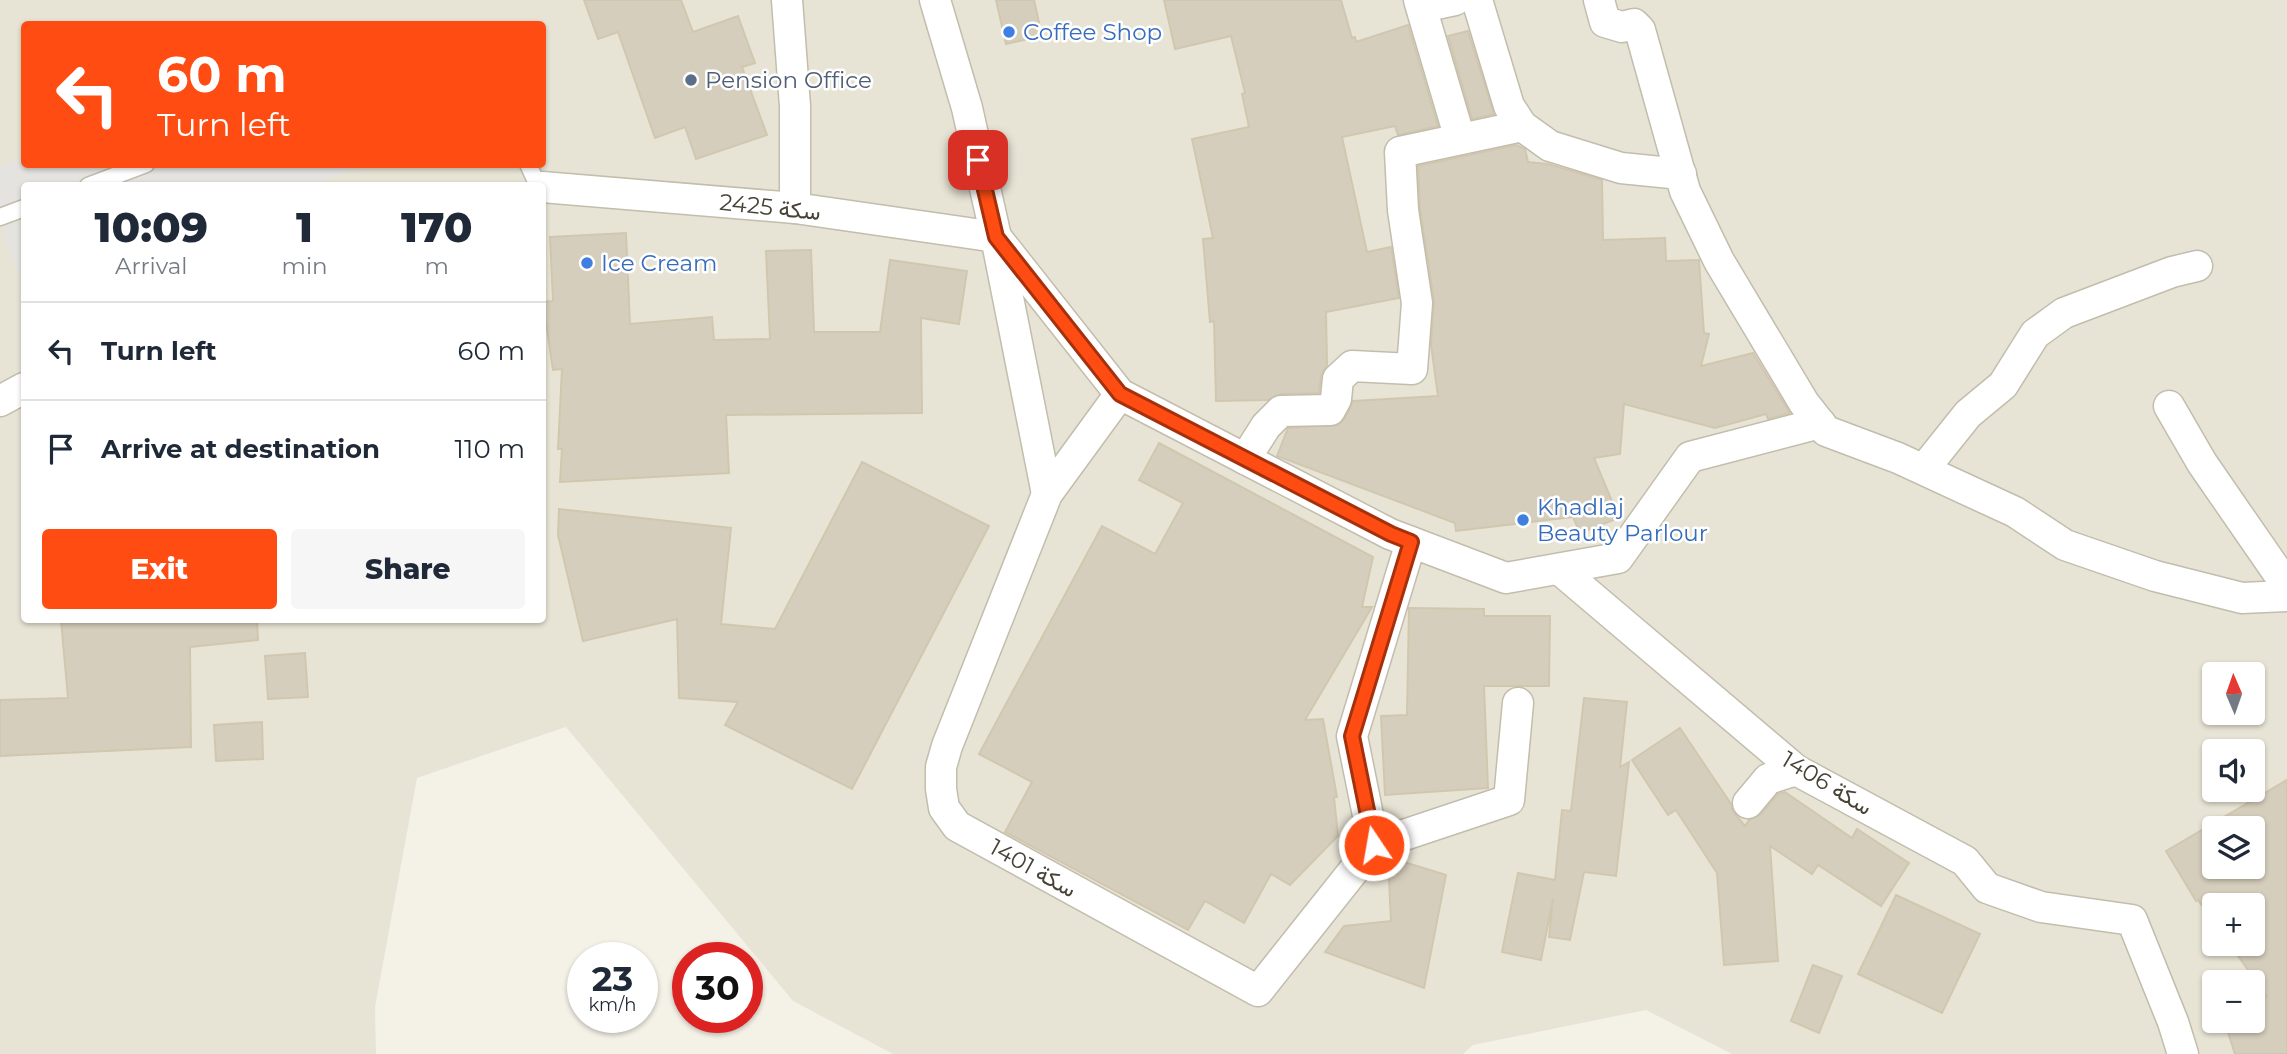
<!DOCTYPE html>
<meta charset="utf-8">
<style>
:root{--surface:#fff;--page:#f6f6f7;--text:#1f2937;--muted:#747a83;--line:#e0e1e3;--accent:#fe4c13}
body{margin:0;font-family:Montserrat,Vazirmatn,sans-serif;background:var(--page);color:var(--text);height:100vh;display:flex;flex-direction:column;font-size:26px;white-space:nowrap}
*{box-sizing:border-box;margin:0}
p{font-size:23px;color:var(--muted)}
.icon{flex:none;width:38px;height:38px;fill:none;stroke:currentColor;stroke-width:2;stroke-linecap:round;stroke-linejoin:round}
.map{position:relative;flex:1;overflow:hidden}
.details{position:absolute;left:21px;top:182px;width:525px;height:441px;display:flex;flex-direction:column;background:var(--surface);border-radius:7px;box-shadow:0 2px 5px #0004}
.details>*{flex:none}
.guide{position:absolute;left:21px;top:21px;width:525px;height:147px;border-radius:7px;box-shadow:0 2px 5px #0004;background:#fe4c13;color:#fff;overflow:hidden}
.needle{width:46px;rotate:358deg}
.fabs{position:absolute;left:2202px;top:662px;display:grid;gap:14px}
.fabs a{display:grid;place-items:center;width:63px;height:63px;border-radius:7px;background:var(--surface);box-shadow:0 2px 5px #0004;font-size:35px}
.speed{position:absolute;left:567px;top:942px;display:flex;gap:14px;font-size:35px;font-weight:700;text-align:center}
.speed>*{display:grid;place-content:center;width:91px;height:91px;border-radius:50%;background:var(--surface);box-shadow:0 2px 5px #0004;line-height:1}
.speed small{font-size:18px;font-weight:400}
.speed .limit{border:10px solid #d22;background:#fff;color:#111}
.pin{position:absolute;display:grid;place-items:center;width:60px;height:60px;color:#fff;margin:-30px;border-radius:14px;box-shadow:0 4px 10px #0006}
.me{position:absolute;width:77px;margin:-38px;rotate:348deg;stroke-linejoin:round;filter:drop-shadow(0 0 5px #0008)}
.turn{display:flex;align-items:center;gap:24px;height:147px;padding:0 21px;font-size:32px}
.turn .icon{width:91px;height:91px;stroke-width:2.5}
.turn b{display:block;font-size:49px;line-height:60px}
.eta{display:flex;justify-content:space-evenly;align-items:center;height:119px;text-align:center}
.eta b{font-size:42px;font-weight:800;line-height:49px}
.cta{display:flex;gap:14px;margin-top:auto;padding:14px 21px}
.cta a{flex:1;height:80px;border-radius:7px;background:var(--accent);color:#fff;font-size:28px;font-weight:800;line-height:80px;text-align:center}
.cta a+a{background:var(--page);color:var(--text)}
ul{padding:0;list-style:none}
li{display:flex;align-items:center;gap:21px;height:98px;padding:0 21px;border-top:2px solid var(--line)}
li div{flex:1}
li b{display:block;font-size:26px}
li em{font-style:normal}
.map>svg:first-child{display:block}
.residential{fill:#e8e4d5;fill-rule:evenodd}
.parking{fill:#e5e3df}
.building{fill:#d6cebc;stroke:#d1c7af;stroke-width:2;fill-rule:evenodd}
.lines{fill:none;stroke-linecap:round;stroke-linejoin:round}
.service-casing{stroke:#c2bdac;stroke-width:19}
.minor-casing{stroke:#c2bdac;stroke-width:33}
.service{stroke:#fff;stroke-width:16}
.minor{stroke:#fff;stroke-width:30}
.route-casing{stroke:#a5310c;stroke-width:18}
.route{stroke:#fe4c13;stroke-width:12}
.shop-dot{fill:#3f7fe0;stroke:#fff;stroke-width:2.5}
.service-dot{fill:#5c6f8a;stroke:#fff;stroke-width:2.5}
.labels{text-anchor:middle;stroke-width:5;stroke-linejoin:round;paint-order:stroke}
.shop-label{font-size:23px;fill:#366cbe;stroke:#fff;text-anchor:start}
.service-label{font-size:23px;fill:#4e5e75;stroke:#fff;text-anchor:start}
.street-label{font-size:23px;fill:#474236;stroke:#fff}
</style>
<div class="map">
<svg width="2287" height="1054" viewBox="0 0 2287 1054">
<rect width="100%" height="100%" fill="#f4f1e7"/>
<path class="residential" d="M0 0H2287V1054H1732L1646 1010 1473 1045 1463 1054H893L793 1001 566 727 417 778 375 1007 376 1054H0ZM24 24H542V164H24ZM24 186H542V620H24ZM2214 674H2252V712H2214ZM2214 751H2252V789H2214ZM2214 828H2252V866H2214ZM2214 905H2252V943H2214ZM2214 982H2252V1020H2214Z"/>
<polygon class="parking" points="24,157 24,164 368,165 309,185 24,186 23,287 0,222 0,166"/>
<g class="building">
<polygon points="584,0 681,0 693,32 738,16 755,63 742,67 767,135 696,159 685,127 655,138 618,32 598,39"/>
<polygon points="996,0 1034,0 1042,36 1006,44"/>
<polygon points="1164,0 1341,0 1352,38 1355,37 1356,42 1408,25 1438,126 1398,135 1395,126 1342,137 1367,252 1391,247 1399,298 1326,312 1327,365 1321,376 1319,393 1281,394 1268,400 1216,401 1214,321 1210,322 1203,239 1213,238 1192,139 1249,127 1242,94 1245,93 1231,36 1175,49"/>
<polygon points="1468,31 1494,114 1472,119 1448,36"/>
<polygon points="1516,145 1525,149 1528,162 1548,164 1602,180 1603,240 1665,238 1666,261 1699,260 1704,333 1709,334 1701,366 1753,353 1790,413 1768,419 1766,414 1715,428 1624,404 1620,454 1594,458 1619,518 1580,533 1573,517 1456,531 1455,523 1277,456 1288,428 1338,425 1345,418 1353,401 1438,396 1431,345 1434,301 1420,208 1418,166"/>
<polygon points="626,233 630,324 712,317 714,340 770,339 766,251 811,250 814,332 880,332 890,260 967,271 959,324 921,318 922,413 726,415 729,473 560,482 562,449 558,449 562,369 553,370 543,302 553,301 550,237"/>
<polygon points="1159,443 1373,557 1362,607 1372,607 1305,720 1323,719 1337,797 1334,797 1338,836 1290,885 1271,874 1244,923 1205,901 1188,930 1005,832 1032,782 979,754 1102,526 1155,554 1183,503 1139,480"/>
<polygon points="862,462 989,526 852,789 725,725 738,702 679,698 677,619 583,641 558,535 559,509 731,528 721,624 775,629"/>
<polygon points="1409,608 1484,609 1484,616 1550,616 1549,686 1484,686 1488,788 1385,795 1381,716 1407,715"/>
<polygon points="61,620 257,620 258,640 190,647 191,747 0,756 0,700 68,698"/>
<polygon points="305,653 308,697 268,699 265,656"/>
<polygon points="1584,698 1627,702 1620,767 1629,762 1616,876 1584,872 1570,940 1549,937 1553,899 1541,960 1502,952 1518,873 1555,880 1562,810 1571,811"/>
<polygon points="262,722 263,759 216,761 214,725"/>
<polygon points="1680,728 1731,804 1732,810 1745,826 1749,820 1761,814 1778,794 1785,792 1852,838 1857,829 1909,863 1881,906 1818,865 1812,874 1770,846 1778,961 1724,965 1717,873 1676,810 1668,815 1632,760"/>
<path d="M2287 780V1054H2235L2224 1020H2252V1005L2267 997 2229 943H2252V905H2214V922L2198 900 2196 901 2166 851ZM2214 828H2252V866H2214Z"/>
<polygon points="1391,858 1446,875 1424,988 1325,952 1344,926 1391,921 1388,859"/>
<polygon points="1896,895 1980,934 1942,1013 1858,974"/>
<polygon points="1813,965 1842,976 1819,1033 1791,1021"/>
</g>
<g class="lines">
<g class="service-casing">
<g id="service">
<polyline points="528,164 538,186"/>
<polyline points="88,186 146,164"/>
<polyline points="0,217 24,208"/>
</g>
</g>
<g class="minor-casing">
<g id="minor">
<polyline points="787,0 795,106 795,208"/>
<polyline points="935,0 967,108 996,237 1047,494"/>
<polyline points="1419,0 1460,139"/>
<polyline points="1423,0 1436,4 1455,0"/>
<polyline points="1477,0 1509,106 1522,126"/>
<polyline points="1599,0 1605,22 1622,27 1634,24 1640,30 1685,191 1719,261 1804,403 1826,431 1898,458 2015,512 2065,545 2155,576 2242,598 2287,596"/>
<polyline points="542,187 795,208 996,237"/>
<polyline points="996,237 1120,394 1390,534 1506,578 1618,558 1690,457 1820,423"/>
<polyline points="1120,394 1047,494 947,746 941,767 941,789 944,808 957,826 1258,991 1374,845"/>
<polyline points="0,401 24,388"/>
<polyline points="2169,406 2202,463 2287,586"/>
<polyline points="1245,459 1266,426 1281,411 1330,410 1336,399 1338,379 1352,366 1412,369 1417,303 1403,210 1400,152 1522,126 1550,146 1621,168 1681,174"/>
<polyline points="1924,469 1968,414 2003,385 2035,334 2064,313 2172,272 2197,266"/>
<polyline points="1559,569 1796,770 1965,861 1987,888 2041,907 2132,920 2173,1022 2183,1054"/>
<polyline points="1748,803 1768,779 1796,770"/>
<polyline points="1374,845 1352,736 1411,542"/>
<polyline points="1374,845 1509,800 1518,703"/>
</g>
</g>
<use href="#service" class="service"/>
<use href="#minor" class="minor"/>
</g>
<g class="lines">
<g class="route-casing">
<polyline id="route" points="978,160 996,237 1120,394 1391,534 1411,542 1352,736 1374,845"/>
</g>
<use href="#route" class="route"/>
</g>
<g class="shop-dot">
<circle cx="1009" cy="32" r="7"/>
<circle cx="587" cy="263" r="7"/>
<circle cx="1523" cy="520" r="7"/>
</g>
<circle class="service-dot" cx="691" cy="80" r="7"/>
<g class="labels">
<g class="shop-label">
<text x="1023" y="40">Coffee Shop</text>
<text x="601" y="271">Ice Cream</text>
<text x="1537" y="515">Khadlaj<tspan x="1537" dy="26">Beauty Parlour</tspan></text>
</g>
<g class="service-label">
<text x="705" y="88">Pension Office</text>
</g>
<g class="street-label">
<text transform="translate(770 207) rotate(6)" y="8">سكة 2425</text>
<text transform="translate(1827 783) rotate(31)" y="8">1406 سكة</text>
<text transform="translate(1033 868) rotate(29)" y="8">1401 سكة</text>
</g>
</g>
</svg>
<div class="fabs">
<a><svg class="needle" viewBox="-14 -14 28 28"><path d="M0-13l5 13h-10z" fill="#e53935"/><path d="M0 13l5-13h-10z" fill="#747a83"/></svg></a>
<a><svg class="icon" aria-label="sound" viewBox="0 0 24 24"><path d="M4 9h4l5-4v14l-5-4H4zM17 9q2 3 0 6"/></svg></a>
<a><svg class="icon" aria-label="layers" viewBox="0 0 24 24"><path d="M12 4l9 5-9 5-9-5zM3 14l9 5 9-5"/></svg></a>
<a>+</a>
<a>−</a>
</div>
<div class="speed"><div>23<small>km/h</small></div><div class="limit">30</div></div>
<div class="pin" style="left:978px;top:160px;background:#d93025"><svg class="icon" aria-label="arrive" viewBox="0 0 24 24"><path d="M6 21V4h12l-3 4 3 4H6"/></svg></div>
<svg class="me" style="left:1374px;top:845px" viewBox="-20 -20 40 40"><circle r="17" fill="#fe4c13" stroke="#fff" stroke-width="3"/><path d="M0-11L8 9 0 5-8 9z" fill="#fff"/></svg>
<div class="guide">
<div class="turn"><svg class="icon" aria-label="left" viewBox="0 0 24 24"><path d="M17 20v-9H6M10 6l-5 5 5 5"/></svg><div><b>60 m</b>Turn left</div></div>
</div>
<section class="details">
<div class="eta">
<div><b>10:09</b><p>Arrival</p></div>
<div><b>1</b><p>min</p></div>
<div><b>170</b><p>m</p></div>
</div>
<ul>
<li><svg class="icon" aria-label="left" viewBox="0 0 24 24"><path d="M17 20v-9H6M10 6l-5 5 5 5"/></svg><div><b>Turn left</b></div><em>60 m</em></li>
<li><svg class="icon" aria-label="arrive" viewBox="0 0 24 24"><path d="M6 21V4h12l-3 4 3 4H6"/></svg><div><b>Arrive at destination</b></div><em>110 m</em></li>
</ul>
<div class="cta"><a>Exit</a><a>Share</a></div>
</section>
</div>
